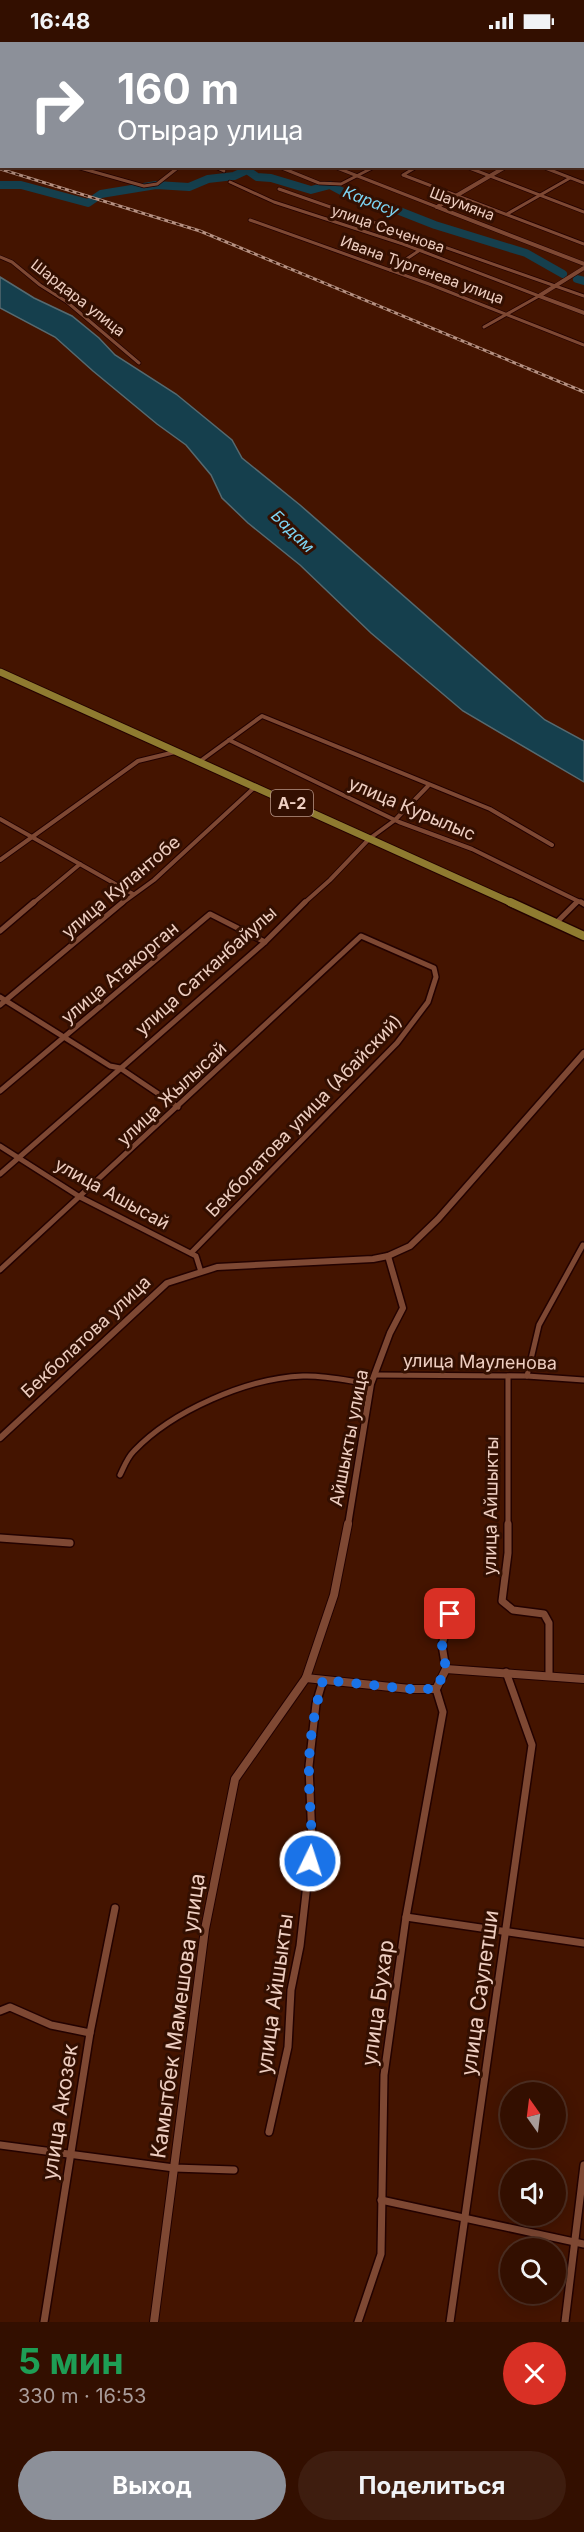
<!DOCTYPE html>
<html lang="ru">
<meta charset="utf-8">
<style>
:root{--surface:#330f00;--page:#3e1d0f;--text:#f1f3f6;--muted:#a99c99;--line:#4e2f22;--accent:#8c9099}
body{margin:0;font-family:Inter,sans-serif;background:var(--page);color:var(--text);height:100vh;display:flex;flex-direction:column;font-size:22px;white-space:nowrap}
*{box-sizing:border-box;margin:0}
p{font-size:20px;color:var(--muted)}
.icon{flex:none;width:33px;height:33px;fill:none;stroke:currentColor;stroke-width:2;stroke-linecap:round;stroke-linejoin:round}
.map{position:relative;height:2280px;overflow:hidden}
.drawer{display:flex;flex-direction:column;background:var(--surface);flex:1}
.drawer>*{flex:none}
.banner{position:absolute;left:0px;top:0px;width:585px;height:126px;box-shadow:0 3px 15px #0003,0 0 0 2px var(--line);background:#8c9099;color:#fff;overflow:hidden}
.needle{width:39px;rotate:346deg}
.controls{position:absolute;left:500px;top:2040px;display:grid;gap:12px}
.controls a{display:grid;place-items:center;width:66px;height:66px;border-radius:50%;background:var(--surface);box-shadow:0 3px 15px #0003,0 0 0 2px var(--line);font-size:30px}
.pin{position:absolute;display:grid;place-items:center;width:51px;height:51px;color:#fff;margin:-26px;border-radius:12px;box-shadow:0 3px 9px #0006}
.me{position:absolute;width:66px;margin:-33px;rotate:4deg;stroke-linejoin:round;filter:drop-shadow(0 0 4px #0008)}
.turn{display:flex;align-items:center;gap:21px;height:126px;padding:0 18px;font-size:27px}
.turn .icon{width:78px;height:78px;stroke-width:2.5}
.turn b{display:block;font-size:42px;line-height:51px}
.round{display:grid;place-items:center;flex:none;width:63px;height:63px;border-radius:32px;background:var(--page)}
.head{display:flex;align-items:center;justify-content:space-between;height:102px;padding:0 18px}
h1{font-size:36px;font-weight:700;line-height:45px;color:#1e9e55}
.cta{display:flex;gap:12px;margin-top:auto;padding:12px 18px}
.cta a{flex:1;height:69px;border-radius:36px;background:var(--accent);color:#fff;font-size:24px;font-weight:700;line-height:69px;text-align:center}
.cta a+a{background:var(--page);color:var(--text)}
.status{display:flex;justify-content:space-between;align-items:center;height:42px;padding:0 30px;background:var(--surface);direction:ltr}
.status svg{height:16px;fill:currentColor}
.map>svg:first-child{display:block}
.water{fill:#153f4d;stroke:#566a70;stroke-width:1.5}
.lines{fill:none;stroke-linecap:round;stroke-linejoin:round}
.river{stroke:#153f4d;stroke-width:8}
.minor-far3-casing{stroke:#230200;stroke-width:4.5}
.minor-far2-casing{stroke:#230200;stroke-width:6}
.minor-far1-casing{stroke:#230200;stroke-width:8}
.minor-casing{stroke:#230200;stroke-width:10}
.tertiary-far2-casing{stroke:#230200;stroke-width:5}
.tertiary-far1-casing{stroke:#230200;stroke-width:9}
.tertiary-casing{stroke:#230200;stroke-width:10}
.secondary-casing{stroke:#230200;stroke-width:6}
.trunk-far1-casing{stroke:#230200;stroke-width:9}
.trunk-casing{stroke:#230200;stroke-width:11}
.minor-far3{stroke:#7e4833;stroke-width:3}
.minor-far2{stroke:#7e4833;stroke-width:4}
.minor-far1{stroke:#7e4833;stroke-width:5}
.minor{stroke:#7e4833;stroke-width:7}
.tertiary-far2{stroke:#7e4833;stroke-width:4}
.tertiary-far1{stroke:#7e4833;stroke-width:6}
.tertiary{stroke:#7e4833;stroke-width:8}
.secondary{stroke:#7e4833;stroke-width:4.5}
.trunk-far1{stroke:#8f7b30;stroke-width:7}
.trunk{stroke:#8f7b30;stroke-width:8}
.rail-casing{stroke:#b59081;stroke-width:3}
.rail{stroke:#330f01;stroke-width:1.5;stroke-dasharray:4;stroke-linecap:butt}
.route{stroke:#1a73e8;stroke-width:10;stroke-dasharray:0 18}
.labels{text-anchor:middle;stroke-width:6;stroke-linejoin:round;paint-order:stroke}
.far-street-label{font-size:15px;fill:#eecec1;stroke:#330f01}
.far-water-label{font-size:16px;font-style:italic;fill:#7dd6f5;stroke:#330f01}
.shield{fill:#330f01;stroke:#b69587;stroke-width:1.5}
.shield-label{font-size:16px;font-weight:bold;fill:#eecec1}
.street-label{font-size:18px;fill:#eecec1;stroke:#330f01}
.near-street-label{font-size:21px;fill:#eecec1;stroke:#330f01}
</style>
<div class="status"><b>16:48</b><svg viewBox="0 0 49 12"><path d="M0 12V9h3v3zM5 12V6h3v6zM10 12V3h3v9zM15 12V0h3v12zM26 1h20v11H26zM47 4h2v5h-2z"/></svg></div>
<div class="map">
<svg width="584" height="2280" viewBox="0 0 584 2280">
<rect width="100%" height="100%" fill="#441400"/>
<polygon class="water" points="0,235 34,256 72,274 99,296 115,313 176,352 232,398 242,416 300,463 545,678 584,699 584,740 463,669 371,591 300,523 248,481 222,456 211,433 186,403 157,382 93,329 55,295 0,266"/>
<g class="lines">
<g class="river">
<polyline points="0,143 21,143 88,161 101,152 156,143 189,145 208,137 234,134 247,128 257,135 271,136 311,148 330,143 345,151 379,161 435,183 526,211 563,232"/>
<polyline points="577,237 584,239"/>
</g>
<g class="minor-far3-casing">
<g id="minor-far3">
<polyline points="7,0 10,2"/>
<polyline points="382,0 387,2"/>
<polyline points="72,2 75,0"/>
<polyline points="101,2 104,0"/>
<polyline points="173,2 176,0"/>
<polyline points="238,2 240,0"/>
<polyline points="306,2 309,0"/>
<polyline points="509,2 512,0"/>
<polyline points="563,2 566,0"/>
<polyline points="73,124 144,144 157,142 180,124"/>
<polyline points="184,124 194,124"/>
<polyline points="213,124 224,129"/>
<polyline points="277,124 319,141 341,142 376,124"/>
<polyline points="332,124 437,165"/>
<polyline points="418,124 403,133 584,202"/>
<polyline points="464,124 584,170"/>
<polyline points="540,124 584,141"/>
<polyline points="230,140 274,160 403,202 539,254"/>
<polyline points="279,147 584,254"/>
<polyline points="507,172 570,136"/>
<polyline points="250,178 429,242 584,303"/>
<polyline points="0,215 12,220 40,243 67,260 139,321"/>
<polyline points="390,228 432,200"/>
<polyline points="484,285 539,254"/>
</g>
</g>
<g class="minor-far2-casing">
<g id="minor-far2">
<polyline points="229,698 399,780 472,807 584,862"/>
<polyline points="199,720 262,674 490,767 552,803"/>
<polyline points="0,777 133,852"/>
<polyline points="0,818 138,719 175,710"/>
<polyline points="32,862 80,822"/>
<polyline points="121,862 154,838 256,744"/>
<polyline points="303,862 330,838 369,797 395,778 428,744"/>
<polyline points="575,862 578,859"/>
</g>
</g>
<g class="minor-far1-casing">
<g id="minor-far1">
<polyline points="581,860 584,862"/>
<polyline points="556,881 577,860"/>
<polyline points="0,889 34,860"/>
<polyline points="0,955 110,1024 120,1026 178,1065"/>
<polyline points="0,963 123,860"/>
<polyline points="0,1049 210,872 265,900"/>
<polyline points="0,1104 80,1155 196,1214 201,1230"/>
<polyline points="0,1132 265,900 305,860"/>
<polyline points="0,1228 361,894 434,926 436,935 428,960 397,1001 191,1211"/>
<polyline points="375,1333 527,1334 584,1338"/>
<polyline points="508,1334 508,1483"/>
<polyline points="527,1334 539,1283 583,1203"/>
<path d="M120 1433C124 1425 127 1416 134 1409 172 1369 247 1336 303 1334 325 1333 349 1339 371 1342"/>
</g>
</g>
<g class="minor-casing">
<g id="minor">
<polyline points="508,1482 508,1511 502,1559 513,1568 544,1572 549,1581 549,1634"/>
<polyline points="0,1496 70,1501"/>
<polyline points="446,1627 442,1603 450,1572"/>
<polyline points="406,1875 584,1901"/>
<polyline points="0,1969 10,1965 51,1983 90,1991"/>
<polyline points="269,2090 288,2005 291,1948 300,1904 312,1798 309,1724 316,1662 323,1638"/>
<polyline points="0,2103 174,2126 234,2128"/>
<polyline points="381,2158 584,2202"/>
<polyline points="44,2280 90,1991 115,1866"/>
<polyline points="358,2280 381,2212 384,2033 406,1875 443,1670 436,1647"/>
<polyline points="450,2280 532,1703 506,1630"/>
<polyline points="565,2280 584,2123"/>
</g>
</g>
<g class="tertiary-far2-casing">
<g id="tertiary-far2">
<polyline points="437,165 584,222"/>
<polyline points="437,165 507,124"/>
<polyline points="539,254 584,226"/>
<polyline points="539,254 584,271"/>
</g>
</g>
<g class="tertiary-far1-casing">
<g id="tertiary-far1">
<polyline points="0,1396 167,1241 217,1225 373,1217 388,1214 410,1204 438,1177 584,1011"/>
<polyline points="348,1483 371,1342 390,1291 403,1266 388,1214"/>
</g>
</g>
<g class="tertiary-casing">
<g id="tertiary">
<polyline points="306,1636 410,1647 436,1647 446,1627 584,1637"/>
<polyline points="154,2280 205,1887 235,1737 306,1636 334,1553 348,1482"/>
</g>
</g>
<g class="secondary-casing">
<polyline id="secondary" points="456,0 462,2"/>
</g>
<g class="trunk-far1-casing">
<polyline id="trunk-far1" points="0,630 514,862"/>
</g>
<g class="trunk-casing">
<polyline id="trunk" points="510,860 584,894"/>
</g>
<use href="#minor-far3" class="minor-far3"/>
<use href="#minor-far2" class="minor-far2"/>
<use href="#minor-far1" class="minor-far1"/>
<use href="#minor" class="minor"/>
<use href="#tertiary-far2" class="tertiary-far2"/>
<use href="#tertiary-far1" class="tertiary-far1"/>
<use href="#tertiary" class="tertiary"/>
<use href="#secondary" class="secondary"/>
<use href="#trunk-far1" class="trunk-far1"/>
<use href="#trunk" class="trunk"/>
<g class="rail-casing">
<polyline id="rail" points="0,127 200,189 584,350"/>
</g>
<use href="#rail" class="rail"/>
</g>
<g class="lines">
<path class="route" d="M310 1819C314 1787 308 1757 309 1726 309 1697 315 1666 323 1638L410 1647H436L446 1627 442 1603 450 1572"/>
</g>
<g class="labels">
<g class="far-street-label">
<text transform="translate(462 162) rotate(21)" y="5">Шаумяна</text>
<text transform="translate(388 187) rotate(19)" y="5">улица Сеченова</text>
<text transform="translate(422 228) rotate(20)" y="5">Ивана Тургенева улица</text>
<text transform="translate(78 256) rotate(38)" y="5">Шардара улица</text>
</g>
<g class="far-water-label">
<text transform="translate(371 159) rotate(21)" y="6">Карасу</text>
<text transform="translate(293 489) rotate(44)" y="6">Бадам</text>
</g>
<rect class="shield" x="271" y="748" width="42" height="26" rx="4.5"/>
<g class="shield-label">
<text x="292" y="767">A-2</text>
</g>
<g class="street-label">
<text transform="translate(412 767) rotate(23)" y="6">улица Курылыс</text>
<text transform="translate(121 845) rotate(-40)" y="6">улица Кулантобе</text>
<text transform="translate(206 929) rotate(-42)" y="6">улица Сатканбайулы</text>
<text transform="translate(120 931) rotate(-40)" y="6">улица Атакорган</text>
<text transform="translate(172 1052) rotate(-43)" y="6">улица Жылысай</text>
<text transform="translate(304 1074) rotate(-46)" y="6">Бекболатова улица (Абайский)</text>
<text transform="translate(112 1152) rotate(29)" y="6">улица Ашысай</text>
<text transform="translate(86 1295) rotate(-43)" y="6">Бекболатова улица</text>
<text transform="translate(480 1320) rotate(1)" y="6">улица Мауленова</text>
<text transform="translate(349 1396) rotate(-79)" y="6">Айшыкты улица</text>
<text transform="translate(491 1464) rotate(-89)" y="6">улица Айшыкты</text>
</g>
<g class="near-street-label">
<text transform="translate(480 1951) rotate(-82)" y="7">улица Саулетши</text>
<text transform="translate(275 1952) rotate(-82)" y="7">улица Айшыкты</text>
<text transform="translate(378 1961) rotate(-82)" y="7">улица Бухар</text>
<text transform="translate(178 1974) rotate(-82)" y="7">Камытбек Мамешова улица</text>
<text transform="translate(60 2070) rotate(-81)" y="7">улица Акозек</text>
</g>
</g>
</svg>
<div class="controls">
<a><svg class="needle" viewBox="-14 -14 28 28"><path d="M0-13l5 13h-10z" fill="#e53935"/><path d="M0 13l5-13h-10z" fill="#a99c99"/></svg></a>
<a><svg class="icon" aria-label="sound" viewBox="0 0 24 24"><path d="M4 9h4l5-4v14l-5-4H4zM17 9q2 3 0 6"/></svg></a>
<a><svg class="icon" aria-label="search" viewBox="0 0 24 24"><circle cx="10" cy="10" r="6"/><path d="M15 15l6 6"/></svg></a>
</div>
<div class="pin" style="left:450px;top:1572px;background:#d93025"><svg class="icon" aria-label="arrive" viewBox="0 0 24 24"><path d="M6 21V4h12l-3 4 3 4H6"/></svg></div>
<svg class="me" style="left:310px;top:1819px" viewBox="-20 -20 40 40"><circle r="17" fill="#1a73e8" stroke="#fff" stroke-width="3"/><path d="M0-11L8 9 0 5-8 9z" fill="#fff"/></svg>
<div class="banner">
<div class="turn"><svg class="icon" aria-label="right" viewBox="0 0 24 24"><path d="M7 20v-9h11M14 6l5 5-5 5"/></svg><div><b>160 m</b>Отырар улица</div></div>
</div>
</div>
<section class="drawer">
<div class="head"><div><h1>5 мин</h1><p>330 m · 16:53</p></div><a class="round" style="background:#d93025;color:#fff"><svg class="icon" aria-label="close" viewBox="0 0 24 24"><path d="M6 6l12 12M18 6L6 18"/></svg></a></div>
<div class="cta"><a>Выход</a><a>Поделиться</a></div>
</section>
